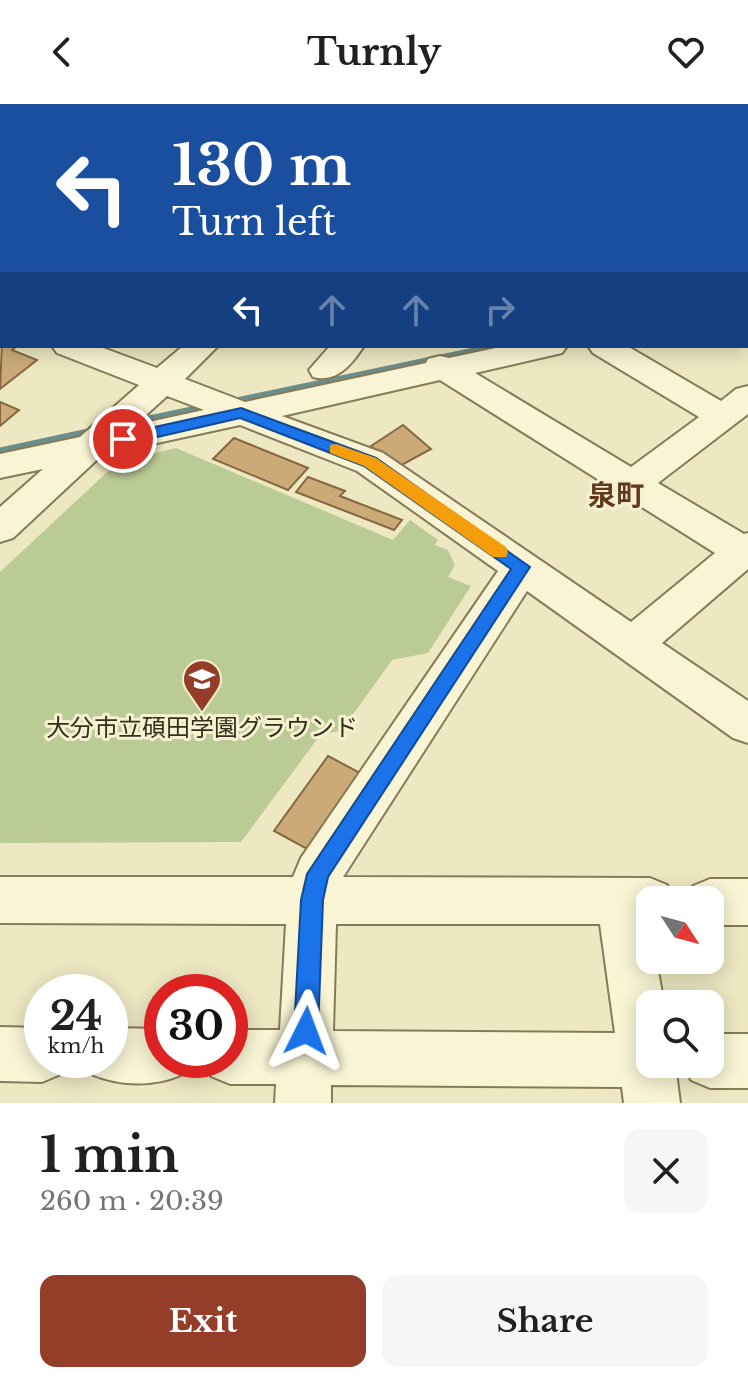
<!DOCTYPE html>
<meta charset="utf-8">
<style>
:root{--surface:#fff;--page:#f6f6f6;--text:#202124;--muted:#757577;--accent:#943e2a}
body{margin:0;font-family:"Libre Baskerville","Noto Sans JP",serif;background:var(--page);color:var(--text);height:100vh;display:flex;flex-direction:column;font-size:30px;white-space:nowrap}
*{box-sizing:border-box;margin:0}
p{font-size:26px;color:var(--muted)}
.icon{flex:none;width:44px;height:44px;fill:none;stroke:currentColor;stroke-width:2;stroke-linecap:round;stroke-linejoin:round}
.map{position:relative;height:999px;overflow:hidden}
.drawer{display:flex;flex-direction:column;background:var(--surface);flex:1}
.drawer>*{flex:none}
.banner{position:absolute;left:0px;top:0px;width:748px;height:244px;box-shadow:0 4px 20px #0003;background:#1a4fa0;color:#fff;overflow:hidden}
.needle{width:52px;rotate:126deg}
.tools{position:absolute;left:636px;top:782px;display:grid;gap:16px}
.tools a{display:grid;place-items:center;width:88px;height:88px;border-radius:16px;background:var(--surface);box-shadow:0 4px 20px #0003;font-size:40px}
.speed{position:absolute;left:24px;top:870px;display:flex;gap:16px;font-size:40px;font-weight:700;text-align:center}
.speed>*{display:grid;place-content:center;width:104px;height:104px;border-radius:50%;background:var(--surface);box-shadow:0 4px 20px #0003;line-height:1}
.speed small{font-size:20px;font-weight:400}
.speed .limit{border:12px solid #d22;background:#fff;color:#111}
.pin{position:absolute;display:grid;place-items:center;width:68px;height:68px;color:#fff;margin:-34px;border:4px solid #fff;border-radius:50%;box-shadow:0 2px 8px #0007}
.me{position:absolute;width:88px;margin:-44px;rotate:3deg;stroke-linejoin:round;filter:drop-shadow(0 0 6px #0008)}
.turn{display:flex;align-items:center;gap:28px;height:168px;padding:0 40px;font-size:36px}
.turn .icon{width:104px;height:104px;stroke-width:2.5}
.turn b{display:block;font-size:56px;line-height:68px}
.lanes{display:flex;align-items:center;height:76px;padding:0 40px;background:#0003;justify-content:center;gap:40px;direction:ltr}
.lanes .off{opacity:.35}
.round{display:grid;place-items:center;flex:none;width:84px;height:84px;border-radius:16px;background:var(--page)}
.head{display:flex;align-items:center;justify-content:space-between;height:136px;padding:0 40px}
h1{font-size:48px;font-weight:800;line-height:60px}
.button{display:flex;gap:16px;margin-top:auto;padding:16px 40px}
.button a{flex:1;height:92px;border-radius:16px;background:var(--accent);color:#fff;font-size:32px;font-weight:800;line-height:92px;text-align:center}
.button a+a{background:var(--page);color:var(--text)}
header{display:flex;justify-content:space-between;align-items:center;height:104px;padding:0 40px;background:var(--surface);font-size:36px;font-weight:800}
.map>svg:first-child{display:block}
.green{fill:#bbcb96}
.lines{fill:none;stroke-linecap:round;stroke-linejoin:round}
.stream-far1{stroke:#6b8d8b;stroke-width:6}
.stream{stroke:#6b8d8b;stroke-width:7}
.building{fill:#cbaa78;stroke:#856840;stroke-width:2}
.minor-casing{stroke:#867a59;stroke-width:4}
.minor{fill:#f8f4d4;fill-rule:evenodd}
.route{fill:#1a73e8;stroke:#114b97;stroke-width:2}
.slow{fill:#f59e0b}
.labels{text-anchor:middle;stroke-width:6;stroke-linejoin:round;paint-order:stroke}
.poi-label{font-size:24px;fill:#362e1d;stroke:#f5f1d1}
.quarter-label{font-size:28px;font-weight:bold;fill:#62391d;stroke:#f5f1d1}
</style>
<header><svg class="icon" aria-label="back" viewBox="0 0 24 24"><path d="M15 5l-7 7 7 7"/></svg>Turnly<svg class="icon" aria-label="heart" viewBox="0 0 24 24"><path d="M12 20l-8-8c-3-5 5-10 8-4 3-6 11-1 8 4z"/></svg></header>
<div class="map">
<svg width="748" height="999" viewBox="0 0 748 999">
<rect width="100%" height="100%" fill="#ede8c2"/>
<polygon class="green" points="176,344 393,436 410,416 438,436 435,441 448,446 455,461 448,473 471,482 428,549 392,556 341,627 321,630 241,738 0,739 0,468 118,358"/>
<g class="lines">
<polyline class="stream-far1" points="470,248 496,242"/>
<g class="stream">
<polyline points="232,298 479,246"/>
<polyline points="130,319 211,302"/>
<polyline points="0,347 93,327"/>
</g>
</g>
<g class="building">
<polygon points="2,237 2,242 17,242 12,246 37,256 0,285"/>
<polygon points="0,298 19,306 0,322"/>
<polygon points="403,321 431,345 396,364 371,342"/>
<polygon points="234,334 308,364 288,386 213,355"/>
<polygon points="308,373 345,387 340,392 402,416 394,426 296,388"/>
<polygon points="328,652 362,670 309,746 274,727"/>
</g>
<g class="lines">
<g class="minor-casing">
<g id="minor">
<polygon points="522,0 548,0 549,2 523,2"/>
<polygon points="687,0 713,0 714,2 688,2"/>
<polygon points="746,21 748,22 748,39 746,38"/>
<polygon points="2,56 2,72 0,73 0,57"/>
<rect x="0" y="207" width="2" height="19"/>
<rect x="746" y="208" width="2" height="19"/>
<path d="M52 242H98L157 264 183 242H218L185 275 245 298 426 259 428 255 440 252 449 254 505 242H567L562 249 475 269 631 363 699 313 593 249 588 242H627L721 297 736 285 748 282V310L658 379 744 430 748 429V465L662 539 748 597V639L733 634 527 487 343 773 650 774 667 781 674 796H650V856H656L664 900H650V960H675L680 999H624L622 983 331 981V999H275L276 980H230L211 972 204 956H230V926H280L286 820 0 819V773H293L301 754 498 467 357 367 240 321 102 351 13 434 0 438V403L43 365 0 374V350L80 333 139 281 57 249ZM440 276 715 449 631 518 383 349 282 312ZM167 292 204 306 135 321ZM336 820H600L615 929 333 927Z"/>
<path d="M330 242H364C351 261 337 279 313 273L309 266Z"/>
<polygon points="710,775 748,775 748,821 710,821 710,796 686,796 693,782"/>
<polygon points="0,923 42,924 42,956 67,956 61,970 42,978 0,977"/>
<path d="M110 924 162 925V956H187L181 971C153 983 119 982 91 970L85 956H110Z"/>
<polygon points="710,930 748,930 748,984 710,984 691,976 684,960 710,960"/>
</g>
</g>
<use href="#minor" class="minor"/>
</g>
<polygon class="route" points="241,304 376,354 530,463 328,773 323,796 318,927 314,936 306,939 297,936 294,927 301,796 307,770 511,465 364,362 240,314 123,341 115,335 123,330"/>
<polygon class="slow" points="336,340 376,354 506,443 508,448 506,453 493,453 364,362 330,349 330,341"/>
<defs>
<g id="school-pin" transform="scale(2)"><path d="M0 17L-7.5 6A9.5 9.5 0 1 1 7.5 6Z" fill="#943e2a" stroke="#f5f1d1"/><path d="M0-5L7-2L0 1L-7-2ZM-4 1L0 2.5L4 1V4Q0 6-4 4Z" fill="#fff"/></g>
</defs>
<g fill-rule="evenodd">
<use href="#school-pin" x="202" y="575"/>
</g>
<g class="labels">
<g class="poi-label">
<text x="202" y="632">大分市立碩田学園グラウンド</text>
</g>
<g class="quarter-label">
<text x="616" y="401">泉町</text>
</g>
</g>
</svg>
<div class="tools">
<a><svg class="needle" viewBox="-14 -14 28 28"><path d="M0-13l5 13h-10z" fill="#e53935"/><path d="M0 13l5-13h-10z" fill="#757577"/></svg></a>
<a><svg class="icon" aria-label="search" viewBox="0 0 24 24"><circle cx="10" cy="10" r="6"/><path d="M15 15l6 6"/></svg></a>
</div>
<div class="speed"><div>24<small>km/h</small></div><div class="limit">30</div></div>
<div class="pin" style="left:123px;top:335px;background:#d93025"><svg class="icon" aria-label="arrive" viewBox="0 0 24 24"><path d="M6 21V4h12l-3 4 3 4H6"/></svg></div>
<svg class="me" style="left:306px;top:927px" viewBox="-20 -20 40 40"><path d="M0-17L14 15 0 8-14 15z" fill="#1a73e8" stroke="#fff" stroke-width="4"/></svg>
<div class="banner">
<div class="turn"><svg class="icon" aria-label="left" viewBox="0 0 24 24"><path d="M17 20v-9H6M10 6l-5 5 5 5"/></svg><div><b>130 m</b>Turn left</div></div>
<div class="lanes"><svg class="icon" aria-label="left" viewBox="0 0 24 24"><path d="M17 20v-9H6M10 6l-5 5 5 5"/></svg><svg class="icon off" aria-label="ahead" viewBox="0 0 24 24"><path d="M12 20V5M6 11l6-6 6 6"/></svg><svg class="icon off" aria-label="ahead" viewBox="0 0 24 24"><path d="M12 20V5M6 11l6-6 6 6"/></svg><svg class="icon off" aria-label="right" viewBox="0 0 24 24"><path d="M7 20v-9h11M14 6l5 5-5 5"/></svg></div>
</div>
</div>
<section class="drawer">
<div class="head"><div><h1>1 min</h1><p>260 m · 20:39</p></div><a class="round"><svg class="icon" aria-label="close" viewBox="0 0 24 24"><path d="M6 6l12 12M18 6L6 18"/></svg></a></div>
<div class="button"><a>Exit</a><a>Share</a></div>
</section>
